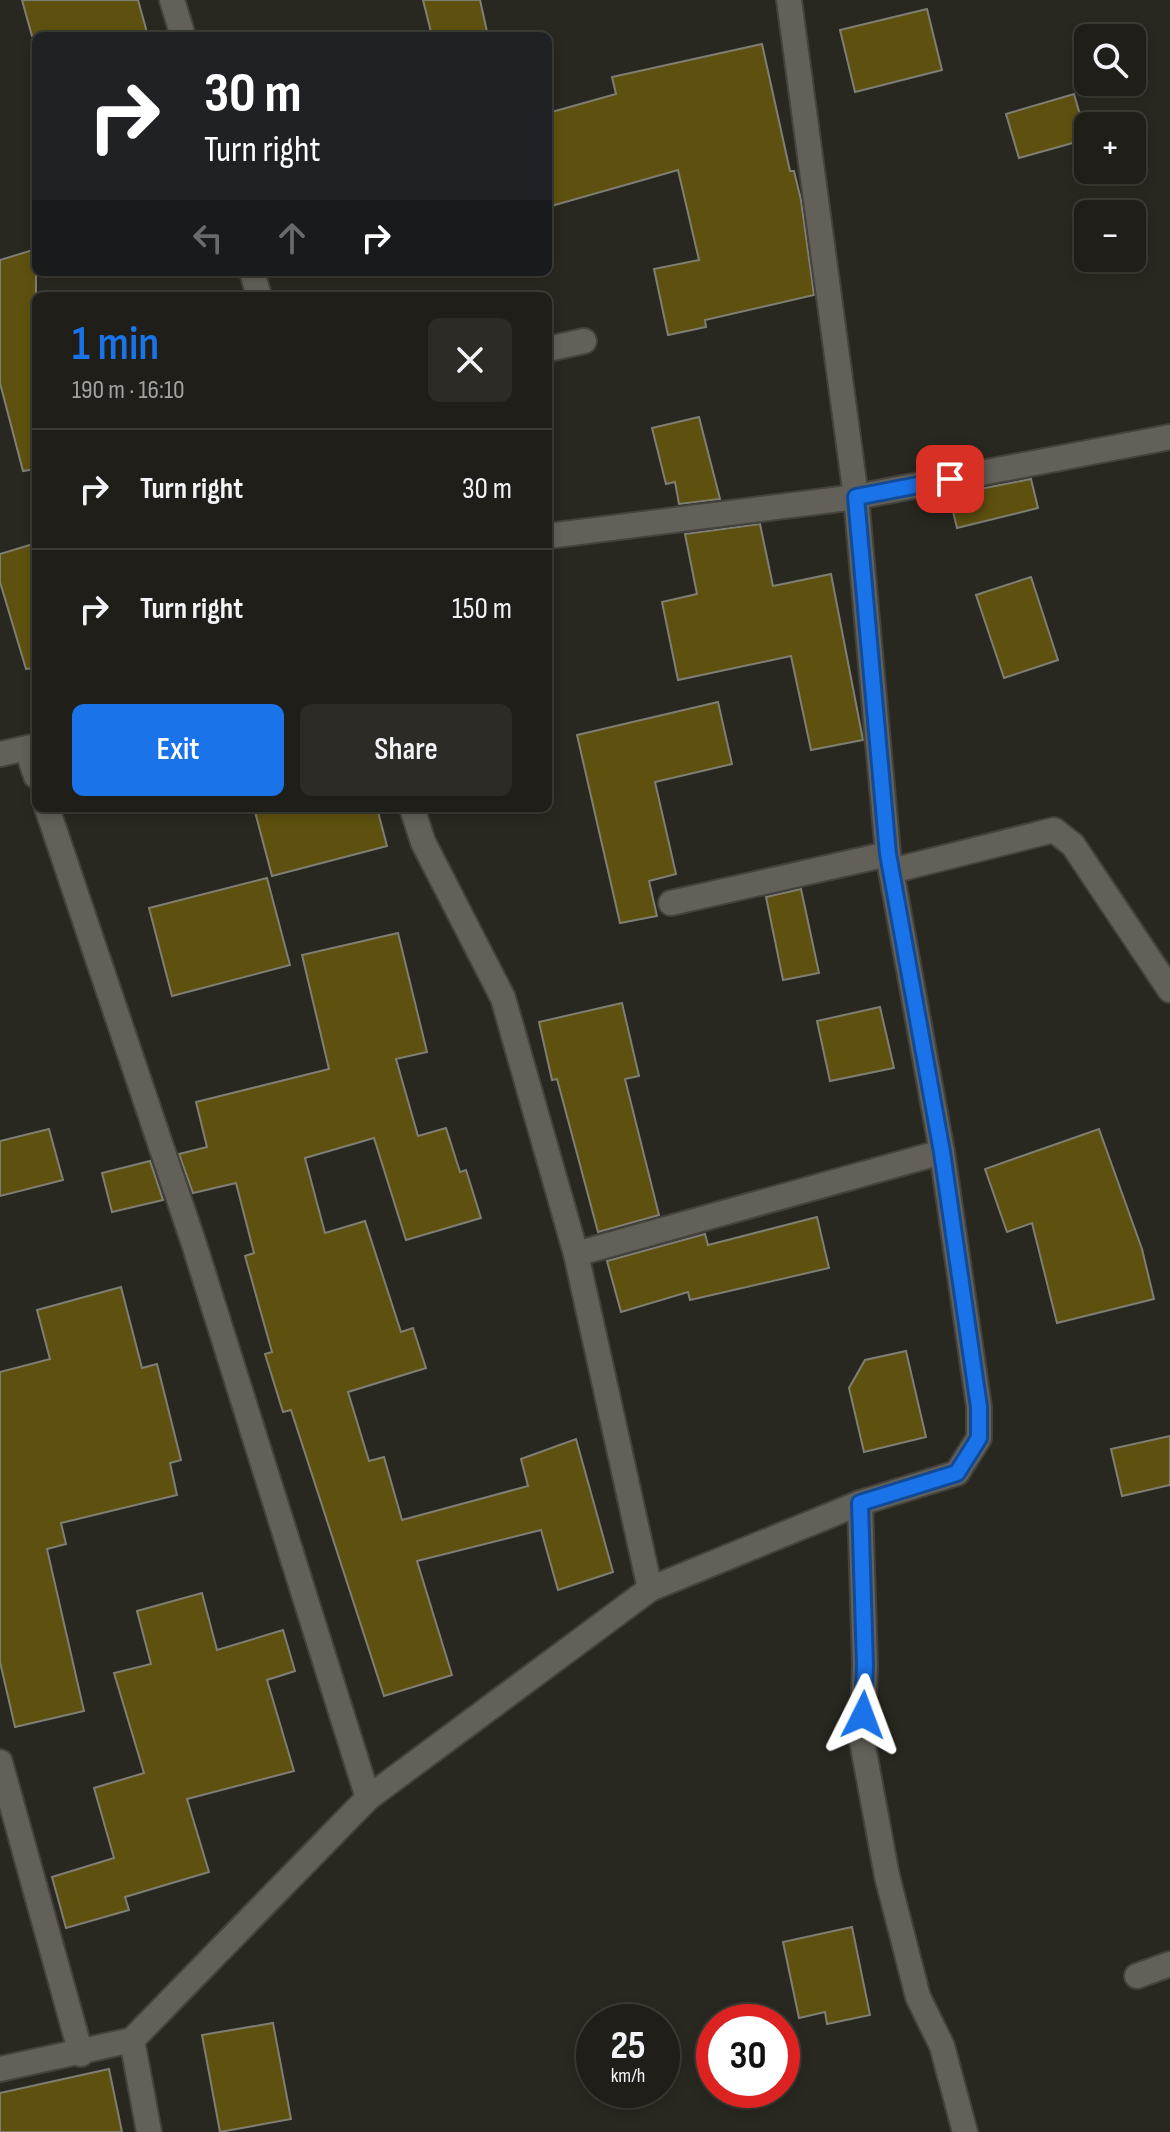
<!DOCTYPE html>
<meta charset="utf-8">
<style>
:root{--surface:#1f1e18;--page:#2c2b25;--text:#f1f3f6;--muted:#a1a2a2;--line:#3c3c37;--accent:#1a73e8}
body{margin:0;font-family:"Sofia Sans Condensed",sans-serif;background:var(--page);color:var(--text);height:100vh;display:flex;flex-direction:column;font-size:30px;white-space:nowrap}
*{box-sizing:border-box;margin:0}
p{font-size:26px;color:var(--muted)}
.icon{flex:none;width:44px;height:44px;fill:none;stroke:currentColor;stroke-width:2;stroke-linecap:round;stroke-linejoin:round}
.map{position:relative;flex:1;overflow:hidden}
.panel{position:absolute;left:32px;top:292px;width:520px;height:520px;display:flex;flex-direction:column;background:var(--surface);border-radius:12px;box-shadow:0 4px 12px #0003,0 0 0 2px var(--line)}
.panel>*{flex:none}
.banner{position:absolute;left:32px;top:32px;width:520px;height:244px;border-radius:12px;box-shadow:0 4px 12px #0003,0 0 0 2px var(--line);background:#202124;color:#fff;overflow:hidden}
.tools{position:absolute;left:1074px;top:24px;display:grid;gap:16px}
.tools a{display:grid;place-items:center;width:72px;height:72px;border-radius:12px;background:var(--surface);box-shadow:0 4px 12px #0003,0 0 0 2px var(--line);font-size:40px}
.speed{position:absolute;left:576px;top:2004px;display:flex;gap:16px;font-size:40px;font-weight:700;text-align:center}
.speed>*{display:grid;place-content:center;width:104px;height:104px;border-radius:50%;background:var(--surface);box-shadow:0 4px 12px #0003,0 0 0 2px var(--line);line-height:1}
.speed small{font-size:20px;font-weight:400}
.speed .limit{border:12px solid #d22;background:#fff;color:#111}
.pin{position:absolute;display:grid;place-items:center;width:68px;height:68px;color:#fff;margin:-34px;border-radius:16px;box-shadow:0 4px 12px #0006}
.me{position:absolute;width:88px;margin:-44px;rotate:3deg;stroke-linejoin:round;filter:drop-shadow(0 0 6px #0008)}
.turn{display:flex;align-items:center;gap:28px;height:168px;padding:0 40px;font-size:36px}
.turn .icon{width:104px;height:104px;stroke-width:2.5}
.turn b{display:block;font-size:56px;line-height:68px}
.lanes{display:flex;align-items:center;height:76px;padding:0 40px;background:#0003;justify-content:center;gap:40px;direction:ltr}
.lanes .off{opacity:.35}
.round{display:grid;place-items:center;flex:none;width:84px;height:84px;border-radius:12px;background:var(--page)}
.overview{display:flex;align-items:center;justify-content:space-between;height:136px;padding:0 40px}
h1{font-size:48px;font-weight:600;line-height:60px;color:var(--accent)}
.action{display:flex;gap:16px;margin-top:auto;padding:16px 40px}
.action a{flex:1;height:92px;border-radius:12px;background:var(--accent);color:#fff;font-size:32px;font-weight:600;line-height:92px;text-align:center}
.action a+a{background:var(--page);color:var(--text)}
ul{padding:0;list-style:none}
li{display:flex;align-items:center;gap:24px;height:120px;padding:0 40px;border-top:2px solid var(--line)}
li div{flex:1}
li b{display:block;font-size:30px}
li em{font-style:normal}
.map>svg:first-child{display:block}
.building{fill:#5e510f;stroke:#7f7e75;stroke-width:2}
.lines{fill:none;stroke-linecap:round;stroke-linejoin:round}
.street-casing{stroke:#43423c;stroke-width:28}
.street{stroke:#626058;stroke-width:24}
.route-casing{stroke:#114b97;stroke-width:20}
.route{stroke:#1a73e8;stroke-width:14}
</style>
<div class="map">
<svg width="1170" height="2132" viewBox="0 0 1170 2132">
<rect width="100%" height="100%" fill="#292820"/>
<g class="building">
<polygon points="22,0 138,0 148,36 32,36"/>
<polygon points="423,0 480,0 488,36 432,36"/>
<polygon points="927,9 942,70 855,92 840,30"/>
<polygon points="762,44 790,171 794,171 801,200 814,295 705,320 706,327 668,335 654,269 699,260 678,170 548,207 548,113 616,94 612,77"/>
<polygon points="1074,94 1087,139 1019,158 1006,114"/>
<polygon points="36,249 36,469 23,471 0,383 0,260"/>
<polygon points="699,417 720,499 679,504 675,482 666,484 652,428"/>
<polygon points="1031,479 1038,508 957,528 949,495"/>
<polygon points="760,524 773,586 831,574 863,740 811,750 791,656 678,680 662,602 697,594 685,534"/>
<polygon points="36,543 36,668 26,669 0,582 0,554"/>
<polygon points="1031,577 1058,660 1004,678 976,595"/>
<polygon points="718,702 732,764 655,782 676,874 649,881 657,916 620,923 577,735"/>
<polygon points="254,808 377,808 387,846 272,876"/>
<polygon points="267,878 290,965 172,996 149,908"/>
<polygon points="801,889 819,973 783,980 766,897"/>
<polygon points="398,933 427,1052 396,1059 418,1136 446,1128 460,1172 466,1170 481,1218 406,1240 374,1138 305,1158 325,1233 365,1221 401,1332 413,1328 426,1368 348,1392 369,1461 384,1457 402,1520 528,1486 521,1459 576,1439 613,1572 558,1590 541,1530 417,1561 452,1675 384,1696 291,1410 283,1412 265,1354 272,1352 245,1256 254,1253 236,1183 193,1193 179,1154 207,1147 196,1102 329,1069 302,955"/>
<polygon points="622,1003 639,1076 625,1079 659,1215 598,1232 557,1079 552,1080 539,1022"/>
<polygon points="880,1007 894,1068 830,1081 817,1021"/>
<polygon points="49,1129 63,1180 0,1196 0,1141"/>
<polygon points="1099,1129 1142,1249 1154,1299 1057,1323 1032,1223 1007,1232 985,1169"/>
<polygon points="150,1161 163,1200 112,1212 102,1173"/>
<polygon points="817,1217 829,1268 690,1300 688,1292 621,1312 607,1261 705,1234 708,1245"/>
<polygon points="121,1287 142,1368 157,1364 181,1460 170,1463 177,1495 61,1523 66,1544 47,1549 84,1711 15,1727 0,1662 0,1372 50,1359 37,1310"/>
<polygon points="906,1351 926,1437 864,1452 849,1388 865,1360"/>
<polygon points="1170,1436 1170,1485 1122,1496 1111,1449"/>
<polygon points="202,1593 217,1650 283,1630 295,1671 267,1680 294,1771 187,1799 209,1872 125,1897 129,1910 66,1928 52,1877 114,1858 94,1788 144,1773 114,1673 151,1664 137,1611"/>
<polygon points="852,1927 870,2015 827,2024 825,2012 799,2018 783,1942"/>
<polygon points="273,2023 291,2119 220,2132 202,2035"/>
<polygon points="109,2069 122,2132 0,2132 0,2093"/>
</g>
<g class="lines">
<g class="street-casing">
<g id="street">
<polyline points="172,0 183,36"/>
<polyline points="252,272 259,296"/>
<polyline points="548,349 584,341"/>
<polyline points="548,536 856,497 1170,437"/>
<polyline points="27,749 36,776"/>
<polyline points="0,754 36,746"/>
<polyline points="47,808 194,1244 368,1798"/>
<polyline points="412,808 423,842 503,998 576,1254 650,1589"/>
<polyline points="891,871 1054,830 1073,845 1170,990"/>
<polyline points="671,903 888,854"/>
<polyline points="576,1254 942,1152"/>
<polyline points="860,1503 865,1665 862,1741 887,1876 918,1997 942,2046 965,2132"/>
<polyline points="0,1762 81,2054"/>
<polyline points="1137,1976 1170,1964"/>
<polyline points="132,2040 149,2132"/>
<polyline points="0,2069 132,2040 368,1798 650,1589 860,1503 957,1473 979,1438 979,1407 942,1152 888,854 856,497 789,0"/>
</g>
</g>
<use href="#street" class="street"/>
</g>
<g class="lines">
<g class="route-casing">
<polyline id="route" points="863,1715 865,1665 860,1503 957,1473 979,1438 979,1407 942,1152 888,854 856,497 950,479"/>
</g>
<use href="#route" class="route"/>
</g>
</svg>
<div class="tools">
<a><svg class="icon" aria-label="search" viewBox="0 0 24 24"><circle cx="10" cy="10" r="6"/><path d="M15 15l6 6"/></svg></a>
<a>+</a>
<a>−</a>
</div>
<div class="speed"><div>25<small>km/h</small></div><div class="limit">30</div></div>
<div class="pin" style="left:950px;top:479px;background:#d93025"><svg class="icon" aria-label="arrive" viewBox="0 0 24 24"><path d="M6 21V4h12l-3 4 3 4H6"/></svg></div>
<svg class="me" style="left:863px;top:1715px" viewBox="-20 -20 40 40"><path d="M0-17L14 15 0 8-14 15z" fill="#1a73e8" stroke="#fff" stroke-width="4"/></svg>
<div class="banner">
<div class="turn"><svg class="icon" aria-label="right" viewBox="0 0 24 24"><path d="M7 20v-9h11M14 6l5 5-5 5"/></svg><div><b>30 m</b>Turn right</div></div>
<div class="lanes"><svg class="icon off" aria-label="left" viewBox="0 0 24 24"><path d="M17 20v-9H6M10 6l-5 5 5 5"/></svg><svg class="icon off" aria-label="ahead" viewBox="0 0 24 24"><path d="M12 20V5M6 11l6-6 6 6"/></svg><svg class="icon" aria-label="right" viewBox="0 0 24 24"><path d="M7 20v-9h11M14 6l5 5-5 5"/></svg></div>
</div>
<section class="panel">
<div class="overview"><div><h1>1 min</h1><p>190 m · 16:10</p></div><a class="round"><svg class="icon" aria-label="close" viewBox="0 0 24 24"><path d="M6 6l12 12M18 6L6 18"/></svg></a></div>
<ul>
<li><svg class="icon" aria-label="right" viewBox="0 0 24 24"><path d="M7 20v-9h11M14 6l5 5-5 5"/></svg><div><b>Turn right</b></div><em>30 m</em></li>
<li><svg class="icon" aria-label="right" viewBox="0 0 24 24"><path d="M7 20v-9h11M14 6l5 5-5 5"/></svg><div><b>Turn right</b></div><em>150 m</em></li>
</ul>
<div class="action"><a>Exit</a><a>Share</a></div>
</section>
</div>
